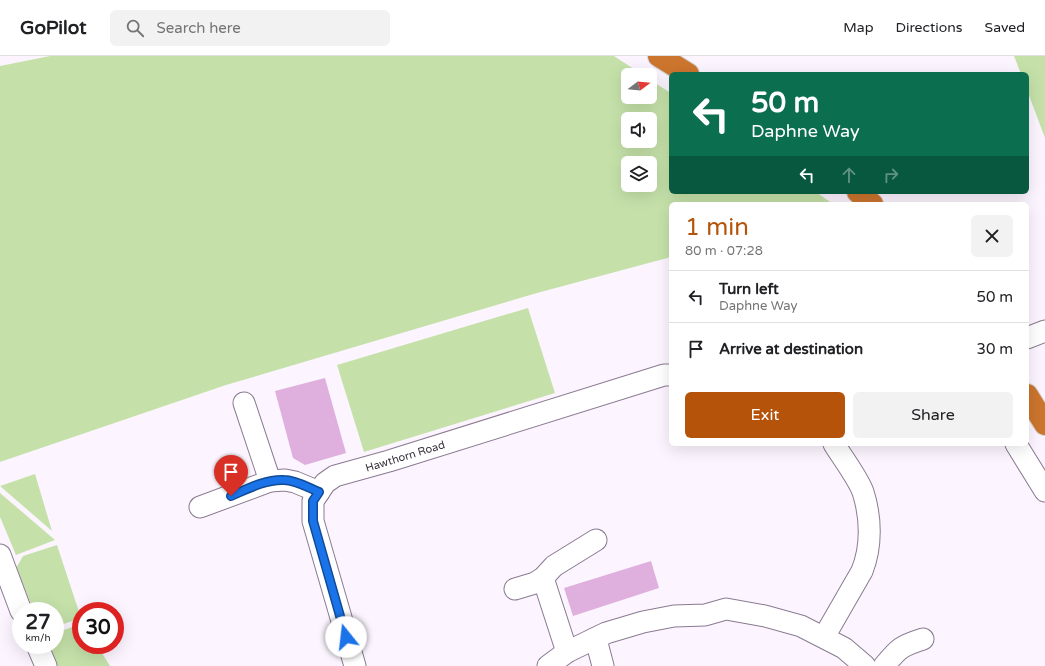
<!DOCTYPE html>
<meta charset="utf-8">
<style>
:root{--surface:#fff;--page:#f2f2f2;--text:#202124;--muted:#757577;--line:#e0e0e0;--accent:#b45309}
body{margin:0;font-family:"Varela Round",sans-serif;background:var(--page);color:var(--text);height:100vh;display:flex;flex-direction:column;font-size:15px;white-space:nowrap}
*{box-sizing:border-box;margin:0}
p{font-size:13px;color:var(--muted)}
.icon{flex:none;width:22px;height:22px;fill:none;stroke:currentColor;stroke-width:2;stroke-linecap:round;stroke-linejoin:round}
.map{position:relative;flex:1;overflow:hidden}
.sheet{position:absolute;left:669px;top:146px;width:360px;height:244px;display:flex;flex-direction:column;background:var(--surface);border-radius:6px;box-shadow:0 4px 16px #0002}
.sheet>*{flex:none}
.top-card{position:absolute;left:669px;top:16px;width:360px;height:122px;border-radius:6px;box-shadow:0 4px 16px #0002;background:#0b6e4f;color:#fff;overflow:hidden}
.needle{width:26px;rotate:74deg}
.buttons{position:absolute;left:621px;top:12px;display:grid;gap:8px}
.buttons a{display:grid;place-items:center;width:36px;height:36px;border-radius:6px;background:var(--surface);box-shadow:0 4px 16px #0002;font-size:20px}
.speed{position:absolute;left:12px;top:546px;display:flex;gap:8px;font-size:20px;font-weight:700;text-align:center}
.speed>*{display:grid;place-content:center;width:52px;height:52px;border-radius:50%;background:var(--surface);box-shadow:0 4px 16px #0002;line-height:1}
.speed small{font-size:10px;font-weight:400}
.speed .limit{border:6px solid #d22;background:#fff;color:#111}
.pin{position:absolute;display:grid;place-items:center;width:34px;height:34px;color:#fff;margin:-41px -17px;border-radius:50% 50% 50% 0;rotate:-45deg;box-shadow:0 0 4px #0007}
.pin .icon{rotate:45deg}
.me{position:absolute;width:44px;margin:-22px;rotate:344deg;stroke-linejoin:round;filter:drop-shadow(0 0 3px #0008)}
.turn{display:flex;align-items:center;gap:14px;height:84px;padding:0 16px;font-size:18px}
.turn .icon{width:52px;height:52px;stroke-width:2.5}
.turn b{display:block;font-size:28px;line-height:34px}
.lanes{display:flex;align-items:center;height:38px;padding:0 16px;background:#0003;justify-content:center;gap:20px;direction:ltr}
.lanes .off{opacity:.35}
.round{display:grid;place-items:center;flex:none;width:42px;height:42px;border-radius:6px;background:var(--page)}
.head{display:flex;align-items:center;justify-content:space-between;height:68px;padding:0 16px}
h1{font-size:24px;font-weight:600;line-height:30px;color:var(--accent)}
.button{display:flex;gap:8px;margin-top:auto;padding:8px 16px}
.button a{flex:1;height:46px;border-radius:6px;background:var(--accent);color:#fff;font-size:16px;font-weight:600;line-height:46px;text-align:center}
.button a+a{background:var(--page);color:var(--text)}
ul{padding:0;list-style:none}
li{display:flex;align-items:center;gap:12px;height:52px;padding:0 16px;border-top:1px solid var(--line)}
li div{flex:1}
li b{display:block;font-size:15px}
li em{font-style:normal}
header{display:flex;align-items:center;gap:24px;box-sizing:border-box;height:56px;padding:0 20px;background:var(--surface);border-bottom:1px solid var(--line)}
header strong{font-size:19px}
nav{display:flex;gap:22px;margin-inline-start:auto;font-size:14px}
.search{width:280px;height:36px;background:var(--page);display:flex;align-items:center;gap:10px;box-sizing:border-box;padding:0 14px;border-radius:6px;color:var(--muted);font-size:15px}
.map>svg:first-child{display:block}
.green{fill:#c5e1a9;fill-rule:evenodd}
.building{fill:#dfafde}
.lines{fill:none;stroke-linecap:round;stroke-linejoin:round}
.minor-casing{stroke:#8a7a91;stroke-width:23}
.highway-casing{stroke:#d7d6d8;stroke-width:24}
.minor{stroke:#fff;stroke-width:21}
.highway{stroke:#cc752e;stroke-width:22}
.route-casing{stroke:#114b97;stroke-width:10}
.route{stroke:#1a73e8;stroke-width:7}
.labels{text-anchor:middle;stroke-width:3.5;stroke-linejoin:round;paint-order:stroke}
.street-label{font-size:11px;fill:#37313a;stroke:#fff}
</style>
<header>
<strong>GoPilot</strong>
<div class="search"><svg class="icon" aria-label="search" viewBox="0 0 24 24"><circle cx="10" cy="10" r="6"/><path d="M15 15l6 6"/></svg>Search here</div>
<nav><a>Map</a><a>Directions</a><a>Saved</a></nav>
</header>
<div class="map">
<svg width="1045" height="610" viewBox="0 0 1045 610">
<rect width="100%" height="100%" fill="#fcf5ff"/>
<g class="green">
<path d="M50 0H614L643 19H628V41H650V24L671 37V136H816L833 148H671V201L537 237 226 329 0 406V10ZM628 63H650V85H628ZM628 107H650V129H628Z"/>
<polygon points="1014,0 1045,0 1045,82 1027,34 1027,18 1021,18"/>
<polygon points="528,252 555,337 364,396 337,309"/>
<polygon points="35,418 52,475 0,430"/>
<polygon points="0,437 55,484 16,499 0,461"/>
<polygon points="57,489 81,562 55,571 55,555 34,555 16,512 23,500"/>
<polygon points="81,568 81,589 97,589 110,610 57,610 49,589 55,589 55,577"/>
</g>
<g class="building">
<polygon points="325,322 346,397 305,409 293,402 275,335"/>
<polygon points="651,505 659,532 573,560 564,532"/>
</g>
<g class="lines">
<g class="minor-casing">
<g id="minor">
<polyline points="1027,282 1045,275"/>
<polyline points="244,347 270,425"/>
<polyline points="1016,388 1045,435"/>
<polyline points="200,451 270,425 285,424 295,426 319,436"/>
<polyline points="0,499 21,555"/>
<polyline points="543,522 567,596"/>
<polyline points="515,533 535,527 543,522 554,510 596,484"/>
<path d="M824 581 862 515C872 490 871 461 863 436 858 422 842 401 834 388"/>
<polyline points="594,583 598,591 603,610"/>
<polyline points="37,589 46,610"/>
<polyline points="355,610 313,465 313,445 325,427 335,420 389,405 664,319 671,319"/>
<polyline points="548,610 567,596 606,577 643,566 674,560 705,559 726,553 765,560 801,570 844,592 865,610"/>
<path d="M884 610C899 592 901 590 923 583"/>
</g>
</g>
<g class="highway-casing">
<g id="highway">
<polyline points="659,0 688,18"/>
<polyline points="858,136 872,148"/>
<polyline points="1027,339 1045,368"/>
</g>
</g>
<use href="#minor" class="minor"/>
<use href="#highway" class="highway"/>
</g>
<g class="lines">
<g class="route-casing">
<path id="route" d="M231 440C247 433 266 423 284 424 296 424 309 432 319 436L313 445V465L346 581"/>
</g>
<use href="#route" class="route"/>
</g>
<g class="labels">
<g class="street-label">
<text transform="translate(405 400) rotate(-17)" y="4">Hawthorn Road</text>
</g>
</g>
</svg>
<div class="buttons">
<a><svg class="needle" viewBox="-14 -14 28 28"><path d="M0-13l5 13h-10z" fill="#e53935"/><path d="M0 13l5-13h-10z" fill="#757577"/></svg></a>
<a><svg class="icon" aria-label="sound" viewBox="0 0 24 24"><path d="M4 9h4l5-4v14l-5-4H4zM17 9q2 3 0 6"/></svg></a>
<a><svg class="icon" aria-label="layers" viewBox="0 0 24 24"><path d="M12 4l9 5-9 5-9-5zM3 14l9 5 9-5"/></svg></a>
</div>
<div class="speed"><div>27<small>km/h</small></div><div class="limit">30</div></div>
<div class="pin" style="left:231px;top:440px;background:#d93025"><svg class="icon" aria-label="arrive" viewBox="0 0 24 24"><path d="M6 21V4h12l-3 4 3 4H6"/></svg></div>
<svg class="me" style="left:346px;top:581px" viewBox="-20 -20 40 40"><circle r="19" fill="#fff"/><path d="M0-13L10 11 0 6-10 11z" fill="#1a73e8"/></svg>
<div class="top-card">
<div class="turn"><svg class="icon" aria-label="left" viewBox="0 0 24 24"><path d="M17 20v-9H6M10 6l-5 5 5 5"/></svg><div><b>50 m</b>Daphne Way</div></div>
<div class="lanes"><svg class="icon" aria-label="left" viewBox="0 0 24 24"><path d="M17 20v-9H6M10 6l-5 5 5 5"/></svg><svg class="icon off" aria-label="ahead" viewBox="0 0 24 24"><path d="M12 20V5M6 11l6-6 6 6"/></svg><svg class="icon off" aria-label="right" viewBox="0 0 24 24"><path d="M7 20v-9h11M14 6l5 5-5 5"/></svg></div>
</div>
<section class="sheet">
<div class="head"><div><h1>1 min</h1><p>80 m · 07:28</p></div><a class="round"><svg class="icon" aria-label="close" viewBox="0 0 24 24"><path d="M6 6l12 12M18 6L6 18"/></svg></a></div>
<ul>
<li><svg class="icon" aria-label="left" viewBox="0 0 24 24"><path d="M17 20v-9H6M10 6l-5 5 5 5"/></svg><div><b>Turn left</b><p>Daphne Way</p></div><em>50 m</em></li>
<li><svg class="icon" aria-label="arrive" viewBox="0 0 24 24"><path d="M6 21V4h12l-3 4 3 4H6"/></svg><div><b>Arrive at destination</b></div><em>30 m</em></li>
</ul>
<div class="button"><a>Exit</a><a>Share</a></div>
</section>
</div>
